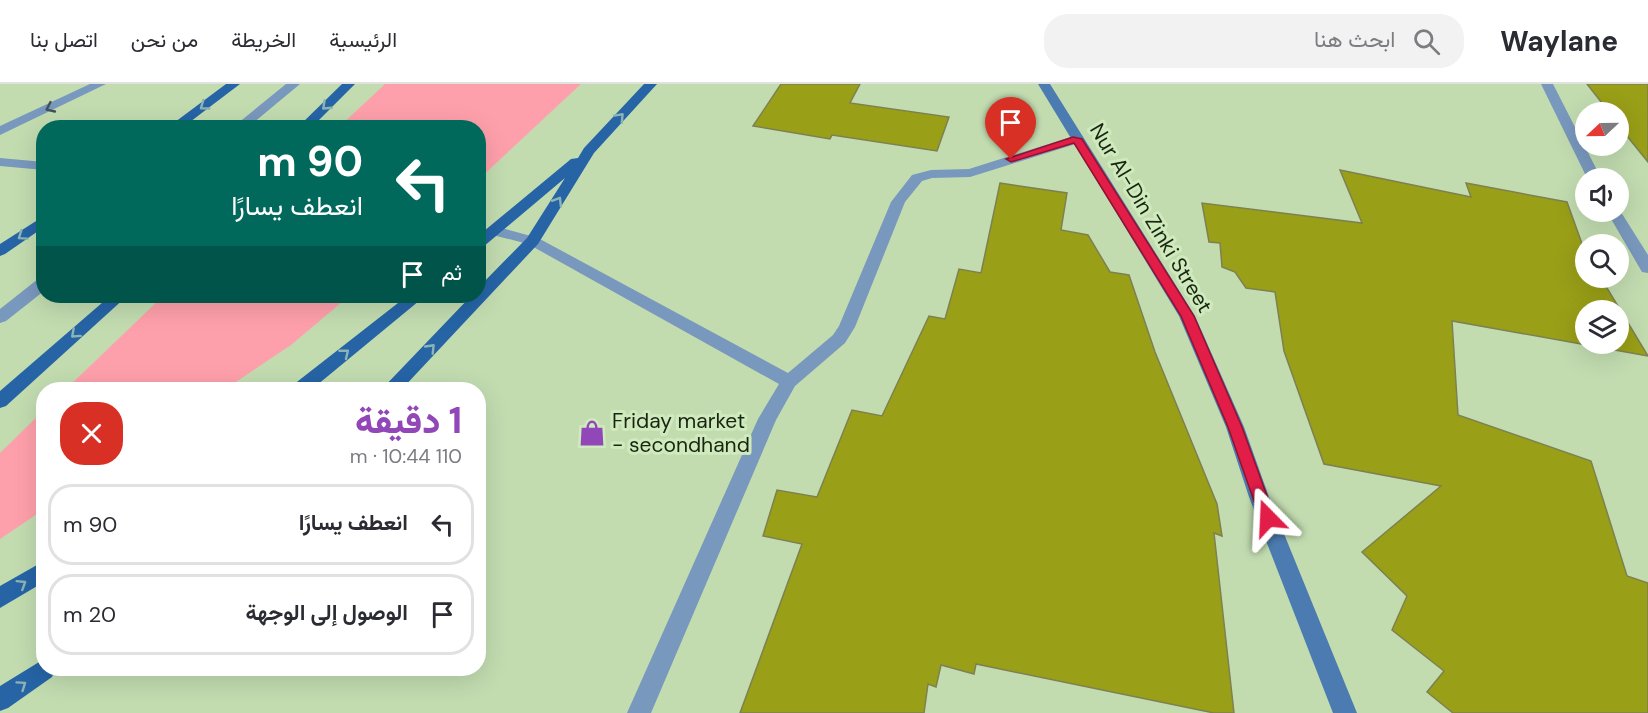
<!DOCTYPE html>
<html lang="ar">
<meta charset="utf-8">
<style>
:root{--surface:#fff;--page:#f2f2f3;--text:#2b2b33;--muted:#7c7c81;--line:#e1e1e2;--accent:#9247b8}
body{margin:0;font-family:"DM Sans",Vazirmatn,sans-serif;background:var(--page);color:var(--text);direction:rtl;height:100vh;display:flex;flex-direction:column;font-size:22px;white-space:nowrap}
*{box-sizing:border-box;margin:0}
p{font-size:20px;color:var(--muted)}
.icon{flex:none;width:33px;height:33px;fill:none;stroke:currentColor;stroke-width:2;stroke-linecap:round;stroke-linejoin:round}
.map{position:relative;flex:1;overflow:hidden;direction:ltr}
.side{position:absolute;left:36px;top:298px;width:450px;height:294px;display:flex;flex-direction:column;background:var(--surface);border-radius:24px;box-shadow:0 6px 24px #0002;direction:rtl}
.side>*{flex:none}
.banner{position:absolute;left:36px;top:36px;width:450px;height:183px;border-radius:24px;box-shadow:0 6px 24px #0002;direction:rtl;background:#00695c;color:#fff;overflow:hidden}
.needle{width:39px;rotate:248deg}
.buttons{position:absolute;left:1575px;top:18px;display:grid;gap:12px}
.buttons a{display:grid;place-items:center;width:54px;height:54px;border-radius:50%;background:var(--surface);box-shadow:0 6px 24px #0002;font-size:30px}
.pin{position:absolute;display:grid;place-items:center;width:51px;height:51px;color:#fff;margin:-62px -26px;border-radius:50% 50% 50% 0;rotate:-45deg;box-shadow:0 0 6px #0007}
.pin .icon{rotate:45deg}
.me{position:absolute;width:66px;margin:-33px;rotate:339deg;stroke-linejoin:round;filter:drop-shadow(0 0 4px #0008)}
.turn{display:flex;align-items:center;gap:21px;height:126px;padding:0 24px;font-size:27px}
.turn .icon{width:78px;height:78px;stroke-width:2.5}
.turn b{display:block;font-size:42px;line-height:51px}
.then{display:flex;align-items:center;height:57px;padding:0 24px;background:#0003;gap:12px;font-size:22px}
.round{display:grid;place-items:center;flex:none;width:63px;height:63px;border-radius:24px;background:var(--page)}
.overview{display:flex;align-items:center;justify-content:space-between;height:102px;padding:0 24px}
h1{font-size:36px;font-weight:800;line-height:45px;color:var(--accent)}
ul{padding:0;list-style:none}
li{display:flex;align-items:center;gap:18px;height:81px;margin:0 12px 9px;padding:0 12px;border:3px solid var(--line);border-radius:24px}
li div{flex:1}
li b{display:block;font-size:22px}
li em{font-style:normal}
header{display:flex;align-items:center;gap:36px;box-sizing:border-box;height:84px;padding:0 30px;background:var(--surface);border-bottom:2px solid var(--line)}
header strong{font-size:28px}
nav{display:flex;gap:33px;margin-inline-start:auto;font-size:21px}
.search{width:420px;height:54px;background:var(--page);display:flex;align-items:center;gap:15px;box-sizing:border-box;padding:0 21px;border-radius:24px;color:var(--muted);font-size:22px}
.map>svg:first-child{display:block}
.green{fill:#fea0ab}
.building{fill:#999f17;stroke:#7d8152;stroke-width:1.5;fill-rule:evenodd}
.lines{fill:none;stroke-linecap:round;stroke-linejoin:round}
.lane{fill:#7998bd;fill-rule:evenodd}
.street{fill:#7998bd;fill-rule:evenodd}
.secondary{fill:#4b7bb0;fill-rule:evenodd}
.primary{fill:#2664a6;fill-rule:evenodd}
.oneway{stroke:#8bb4b3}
.oneway2{stroke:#405257}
.route{fill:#e11d48;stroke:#92132f;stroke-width:1.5}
.labels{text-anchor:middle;stroke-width:6;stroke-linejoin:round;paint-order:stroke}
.street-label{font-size:21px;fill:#1a2413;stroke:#cfeabc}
.poi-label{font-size:21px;fill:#1a2413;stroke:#cfeabc;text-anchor:start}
</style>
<header>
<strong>Waylane</strong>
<div class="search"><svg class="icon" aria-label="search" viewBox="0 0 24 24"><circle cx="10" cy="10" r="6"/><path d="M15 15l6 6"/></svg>ابحث هنا</div>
<nav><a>الرئيسية</a><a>الخريطة</a><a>من نحن</a><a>اتصل بنا</a></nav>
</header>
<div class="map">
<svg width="1648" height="629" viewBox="0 0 1648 629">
<rect width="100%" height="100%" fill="#c2dcb0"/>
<g class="green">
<polygon points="385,0 581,0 479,95 478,44 339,43"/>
<polygon points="163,212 349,212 291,261 224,306 65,306"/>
<polygon points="43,327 43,426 0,455 0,369"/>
</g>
<g class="building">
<polygon points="781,0 860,0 850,19 949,33 937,67 832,51 830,55 753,42"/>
<polygon points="1587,0 1648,0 1648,78 1618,41 1618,28 1609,28"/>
<path d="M1340 86 1471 113 1466 99 1567 118 1586 171V194H1601L1648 272 1452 237 1458 331 1591 377 1627 492 1648 499V629H1453L1427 608 1444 587 1392 546 1407 512 1362 468 1441 402 1324 380 1284 267 1275 208 1246 204 1235 188 1222 183 1220 159 1209 158 1202 119 1362 139ZM1586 226H1618V260H1586Z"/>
<polygon points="1000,99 1067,109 1061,146 1088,151 1110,188 1129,191 1155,268 1217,420 1222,452 1214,449 1234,629 1214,629 976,580 974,590 941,581 936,603 928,600 924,629 740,629 802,460 763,452 777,406 817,413 852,326 882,332 929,232 945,235 959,185 981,189"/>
</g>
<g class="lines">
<g class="lane">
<polygon points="286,0 300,0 247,44 232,44"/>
<polygon points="0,74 44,78 44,86 0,82"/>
<polygon points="44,194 44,207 6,237 0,239 0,225 38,195"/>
</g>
<g class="street">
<polygon points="90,0 106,0 0,51 0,42"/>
<polygon points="1541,0 1553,0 1601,94 1587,94"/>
<polygon points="1077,51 1082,52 1084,55 1082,58 970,93 932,94 922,97 905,118 855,243 845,259 795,302 776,336 651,629 627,629 758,335 779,300 528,160 489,150 487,147 489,144 494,142 538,154 788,289 833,251 839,242 891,118 912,91 931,86 969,85"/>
<polygon points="1619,125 1648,171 1648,189 1642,188 1607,128 1618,128"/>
</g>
<polygon class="secondary" points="1038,0 1050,0 1195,232 1244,343 1269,413 1357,629 1333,629 1249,413 1226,343 1179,232"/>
<g class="primary">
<polygon points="226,0 240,0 182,44 167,44"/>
<polygon points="342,0 355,0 311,44 297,44"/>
<polygon points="644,0 657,0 594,69 538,160 401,306 381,306 471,212 478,212 478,204 527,154 565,94 483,163 478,165 478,152 571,75 578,74 584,64"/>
<polygon points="44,132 44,143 5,170 0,172 0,160"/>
<polygon points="110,212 127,212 6,322 0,324 0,307"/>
<polygon points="407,212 425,212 311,306 290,306 293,301"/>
<polygon points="44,477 44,498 0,524 0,502"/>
<polygon points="44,575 44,585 55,585 52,593 8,624 0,627 0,602"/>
</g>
</g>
<defs><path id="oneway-chevron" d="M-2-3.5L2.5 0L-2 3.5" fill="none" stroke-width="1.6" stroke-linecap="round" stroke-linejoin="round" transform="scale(1.5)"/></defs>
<g class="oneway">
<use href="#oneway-chevron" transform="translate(204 22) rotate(144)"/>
<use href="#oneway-chevron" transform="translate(326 22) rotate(137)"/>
<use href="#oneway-chevron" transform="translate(620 33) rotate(-47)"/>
<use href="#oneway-chevron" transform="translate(558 117) rotate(-58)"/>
<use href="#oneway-chevron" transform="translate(22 152) rotate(145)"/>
<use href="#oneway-chevron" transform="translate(75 250) rotate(138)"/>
<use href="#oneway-chevron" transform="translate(431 264) rotate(-46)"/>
<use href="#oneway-chevron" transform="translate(345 269) rotate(-39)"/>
<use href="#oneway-chevron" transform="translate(22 500) rotate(-32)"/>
<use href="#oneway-chevron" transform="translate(22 601) rotate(-35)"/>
</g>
<use class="oneway2" href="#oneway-chevron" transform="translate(50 24) rotate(155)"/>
<polygon class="route" points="1073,53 1082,55 1194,232 1242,343 1275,434 1273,439 1268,441 1262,439 1260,434 1228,343 1181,232 1074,59 1011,78 1006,75"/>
<defs>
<g id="shop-bare" transform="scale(2.07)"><path d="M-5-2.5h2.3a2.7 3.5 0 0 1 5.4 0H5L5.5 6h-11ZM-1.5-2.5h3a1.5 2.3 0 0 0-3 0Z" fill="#9247b8" stroke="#cfeabc" stroke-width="2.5" paint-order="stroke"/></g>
</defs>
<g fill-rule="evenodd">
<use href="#shop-bare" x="592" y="349"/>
</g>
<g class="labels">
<g class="street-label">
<text transform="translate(1151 134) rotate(59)" y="7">Nur Al-Din Zinki Street</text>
</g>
<g class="poi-label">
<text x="612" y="344">Friday market<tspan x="612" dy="24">- secondhand</tspan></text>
</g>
</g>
</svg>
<div class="buttons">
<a><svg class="needle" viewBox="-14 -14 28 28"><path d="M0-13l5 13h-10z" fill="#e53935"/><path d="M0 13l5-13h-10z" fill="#7c7c81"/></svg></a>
<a><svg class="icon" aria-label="sound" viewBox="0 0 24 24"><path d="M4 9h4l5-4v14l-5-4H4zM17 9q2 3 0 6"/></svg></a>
<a><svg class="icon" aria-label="search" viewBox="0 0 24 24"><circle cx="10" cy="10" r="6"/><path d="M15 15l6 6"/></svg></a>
<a><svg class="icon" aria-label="layers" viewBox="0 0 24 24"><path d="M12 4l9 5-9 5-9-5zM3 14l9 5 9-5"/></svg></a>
</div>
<div class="pin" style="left:1011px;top:75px;background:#d93025"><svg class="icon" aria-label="arrive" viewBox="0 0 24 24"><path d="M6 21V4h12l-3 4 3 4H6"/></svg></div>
<svg class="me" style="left:1268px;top:434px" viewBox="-20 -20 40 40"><path d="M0-17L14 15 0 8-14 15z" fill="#e11d48" stroke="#fff" stroke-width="4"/></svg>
<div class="banner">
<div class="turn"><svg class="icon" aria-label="left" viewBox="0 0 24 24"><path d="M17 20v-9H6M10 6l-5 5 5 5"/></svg><div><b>90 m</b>انعطف يسارًا</div></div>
<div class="then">ثم<svg class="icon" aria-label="arrive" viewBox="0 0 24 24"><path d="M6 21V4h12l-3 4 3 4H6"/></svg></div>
</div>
<section class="side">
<div class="overview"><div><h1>1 دقيقة</h1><p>110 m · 10:44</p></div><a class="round" style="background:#d93025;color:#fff"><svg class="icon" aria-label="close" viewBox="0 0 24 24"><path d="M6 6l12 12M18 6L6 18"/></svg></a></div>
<ul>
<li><svg class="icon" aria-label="left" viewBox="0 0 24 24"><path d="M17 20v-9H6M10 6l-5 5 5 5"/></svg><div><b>انعطف يسارًا</b></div><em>90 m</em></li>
<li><svg class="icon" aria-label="arrive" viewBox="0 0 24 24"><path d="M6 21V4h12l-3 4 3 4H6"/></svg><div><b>الوصول إلى الوجهة</b></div><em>20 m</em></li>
</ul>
</section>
</div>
